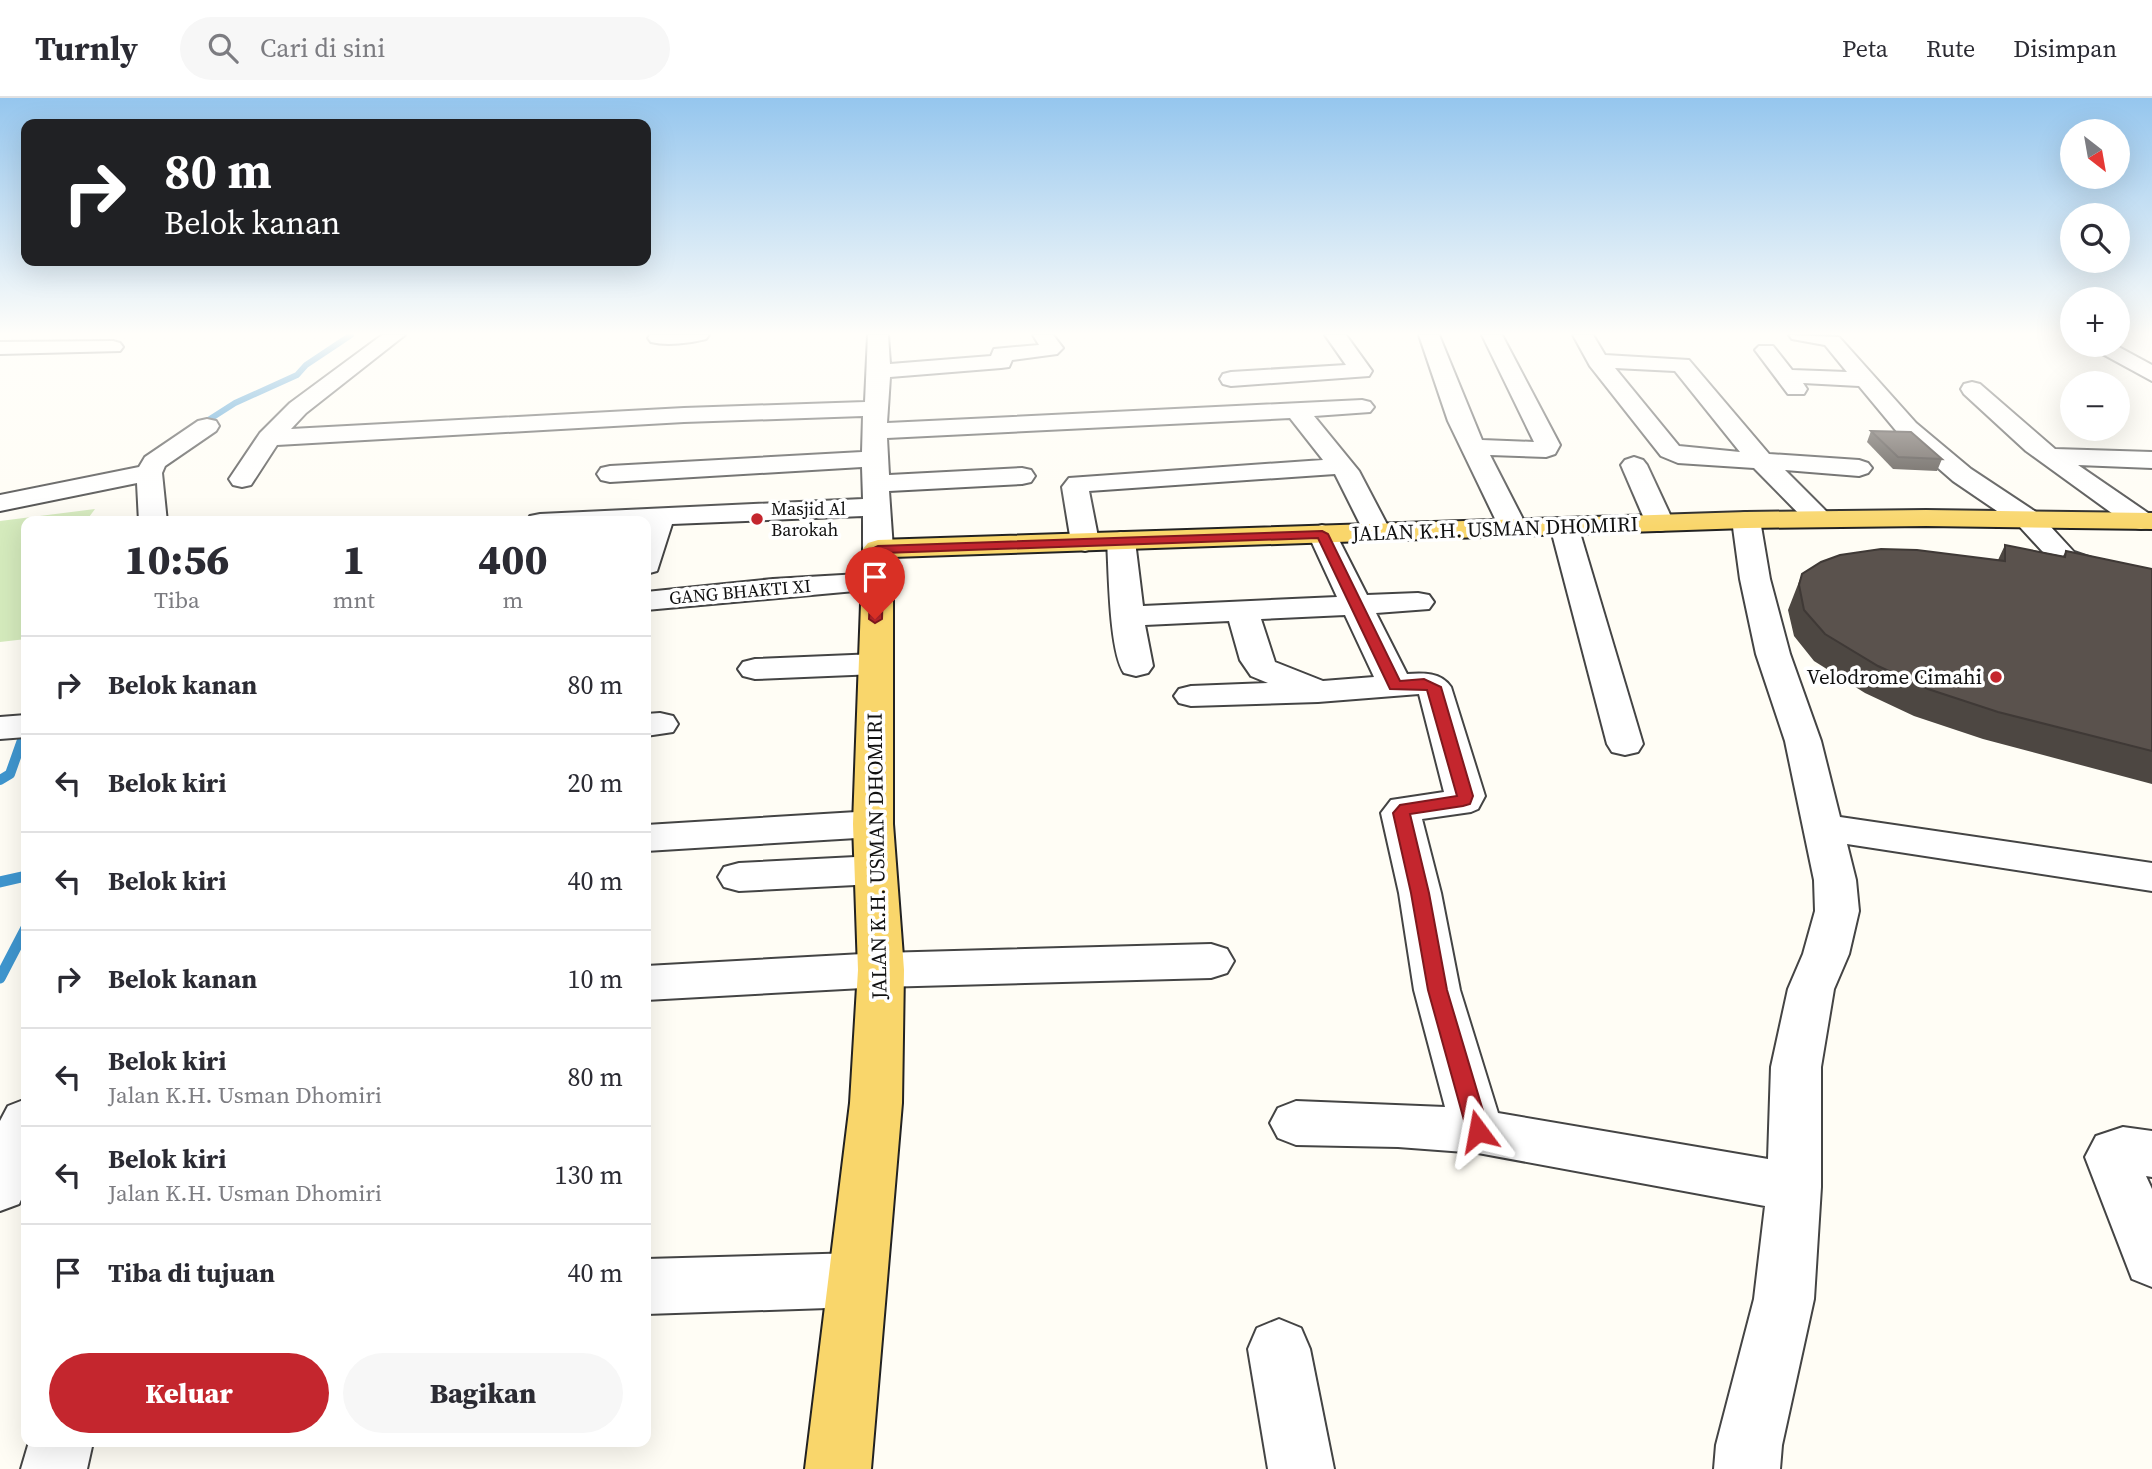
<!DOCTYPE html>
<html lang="id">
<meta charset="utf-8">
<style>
:root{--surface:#fff;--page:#f7f7f7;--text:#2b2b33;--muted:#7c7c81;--line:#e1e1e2;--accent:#c4262e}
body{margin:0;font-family:"Source Serif 4",serif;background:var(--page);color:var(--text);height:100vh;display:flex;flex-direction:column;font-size:26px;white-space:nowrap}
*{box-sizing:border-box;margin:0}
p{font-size:23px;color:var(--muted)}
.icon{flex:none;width:38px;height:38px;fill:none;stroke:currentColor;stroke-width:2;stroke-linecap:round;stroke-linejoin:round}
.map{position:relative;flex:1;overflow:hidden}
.side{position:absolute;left:21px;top:418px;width:630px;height:931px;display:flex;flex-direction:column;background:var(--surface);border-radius:14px;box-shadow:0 7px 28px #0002}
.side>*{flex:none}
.banner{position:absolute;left:21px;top:21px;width:630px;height:147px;border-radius:14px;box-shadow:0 7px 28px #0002;background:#202124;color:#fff;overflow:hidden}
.needle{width:46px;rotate:149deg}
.tools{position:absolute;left:2060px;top:21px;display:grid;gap:14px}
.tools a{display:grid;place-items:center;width:70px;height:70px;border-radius:50%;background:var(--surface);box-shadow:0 7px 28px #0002;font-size:35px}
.pin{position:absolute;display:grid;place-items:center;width:60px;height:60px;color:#fff;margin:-72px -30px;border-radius:50% 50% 50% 0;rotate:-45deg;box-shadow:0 0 7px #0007}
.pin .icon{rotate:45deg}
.me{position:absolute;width:77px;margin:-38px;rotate:347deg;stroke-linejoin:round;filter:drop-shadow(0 0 5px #0008)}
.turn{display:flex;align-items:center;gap:24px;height:147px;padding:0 28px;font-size:32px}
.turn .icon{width:91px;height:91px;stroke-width:2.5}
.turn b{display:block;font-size:49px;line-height:60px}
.eta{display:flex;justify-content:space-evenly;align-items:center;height:119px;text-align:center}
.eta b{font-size:42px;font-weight:800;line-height:49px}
.action{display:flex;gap:14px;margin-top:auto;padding:14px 28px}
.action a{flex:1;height:80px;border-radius:42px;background:var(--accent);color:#fff;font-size:28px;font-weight:800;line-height:80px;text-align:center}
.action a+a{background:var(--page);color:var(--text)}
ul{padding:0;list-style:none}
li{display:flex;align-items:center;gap:21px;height:98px;padding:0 28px;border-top:2px solid var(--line)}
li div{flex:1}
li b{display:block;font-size:26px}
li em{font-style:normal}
header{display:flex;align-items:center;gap:42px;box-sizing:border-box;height:98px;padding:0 35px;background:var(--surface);border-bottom:2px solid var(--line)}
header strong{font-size:33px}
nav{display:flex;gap:38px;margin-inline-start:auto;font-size:24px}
.search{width:490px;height:63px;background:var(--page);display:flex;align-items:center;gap:18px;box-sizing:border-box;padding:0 24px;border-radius:38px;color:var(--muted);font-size:26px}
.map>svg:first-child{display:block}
.green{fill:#d5ebbd}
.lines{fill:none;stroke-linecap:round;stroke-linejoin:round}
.stream-far2{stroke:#3f96cf;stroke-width:6}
.stream-far1{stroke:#3f96cf;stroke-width:10}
.stream{stroke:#3f96cf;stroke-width:11}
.minor-casing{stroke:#444;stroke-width:4}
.major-casing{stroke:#222;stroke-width:4}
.minor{fill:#fff;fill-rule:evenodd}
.major{fill:#f9d66b;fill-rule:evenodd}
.wall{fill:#4d4742}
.building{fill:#5a524d;stroke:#3f3936;stroke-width:2}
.route{fill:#c4262e;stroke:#7f191e;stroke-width:2}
.poi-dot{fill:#c4262e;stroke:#fff;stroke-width:2.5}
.labels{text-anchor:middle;stroke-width:7;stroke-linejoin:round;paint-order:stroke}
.far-poi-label{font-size:18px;fill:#111;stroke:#fff;text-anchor:start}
.far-street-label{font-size:18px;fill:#111;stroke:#fff}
.street-label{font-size:21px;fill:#111;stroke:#fff}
.poi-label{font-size:21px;fill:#111;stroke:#fff;text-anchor:end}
</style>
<header>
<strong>Turnly</strong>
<div class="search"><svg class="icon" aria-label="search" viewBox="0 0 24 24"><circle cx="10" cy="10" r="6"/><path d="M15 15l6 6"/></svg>Cari di sini</div>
<nav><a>Peta</a><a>Rute</a><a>Disimpan</a></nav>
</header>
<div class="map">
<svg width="2152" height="1371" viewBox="0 0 2152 1371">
<rect width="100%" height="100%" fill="#fffdf5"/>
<polygon class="green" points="95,411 86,423 26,424 26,541 0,544 0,423"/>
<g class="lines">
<polyline class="stream-far2" points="199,328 235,305 297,277 306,267 351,237"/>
<polyline class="stream-far1" points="0,682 10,676 26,631"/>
<g class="stream">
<polyline points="0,784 26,778"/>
<polyline points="0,880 26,830"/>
</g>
<g class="minor-casing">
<g id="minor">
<polygon points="382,237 405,237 306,315 291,331 684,310 865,304 868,237 888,237 890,266 991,258 994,251 1039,247 1033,237 1053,237 1063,250 1057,256 1012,262 1009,269 1001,270 890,279 887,325 1362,302 1370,304 1374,309 1370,314 1314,318 1359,373 1391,434 1387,440 1377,443 1367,440 1335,376 1089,393 1099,444 1095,450 1085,453 1075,450 1071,444 1062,389 1069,380 1323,362 1290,320 887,340 889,377 1022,370 1031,372 1035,378 1031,384 1022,386 889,393 893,451 888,457 878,460 868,457 863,451 863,418 672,426 657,473 646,476 646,424 526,424 530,418 540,416 863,401 862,369 610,384 601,382 597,376 601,370 610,368 862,354 863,318 684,324 277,347 251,387 242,389 233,387 229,381 260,335 290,305"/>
<path d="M650 237H709L706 241C690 245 667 248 651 244L648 240Z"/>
<polygon points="1325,237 1346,237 1372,273 1369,278 1231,288 1223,286 1220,281 1223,276 1231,274 1346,267"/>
<polygon points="1419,237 1439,237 1482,342 1534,344 1482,237 1502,237 1560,347 1555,356 1546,359 1490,357 1527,429 1523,435 1513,437 1503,435 1499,429 1448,323"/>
<path d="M1573 237H1593L1605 257 1689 262 1769 356 1859 362 1868 365 1872 370 1868 375 1859 378 1785 372 1833 420 1829 426 1819 428 1809 426 1754 370 1678 365 1661 358 1590 268ZM1615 270 1675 273 1740 354 1679 348Z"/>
<polygon points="1789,237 1839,239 1916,325 1971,371 2039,416 2074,454 2103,464 2152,476 2152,494 2082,477 2054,466 2019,428 1953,383 1898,335 1859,288 1803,285 1807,291 1804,296 1788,296 1755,252 1759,248 1773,248 1792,272 1847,274 1825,247 1792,241"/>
<polygon points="113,243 120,245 123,249 120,253 0,256 0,244"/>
<polygon points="2095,247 2115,247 2152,267 2152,283 2097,253"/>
<polygon points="1972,284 1980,286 2055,351 2152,354 2152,370 2078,367 2151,417 2151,429 2141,431 2131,429 2026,353 1964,296 1961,291 1964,286"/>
<polygon points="207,321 216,323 219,328 216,333 165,368 162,375 167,424 139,424 137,385 0,413 0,397 139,369 145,359 198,323"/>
<polygon points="1634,359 1643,362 1647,367 1674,425 1670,431 1660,433 1650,431 1646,425 1621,367 1625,362"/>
<path d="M1746 414 1756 416 1760 422 1770 481 1790 556 1821 643 1840 719 2152 765V793L1847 746 1856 782 1859 813 1849 856 1834 891 1821 969V1089L1814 1201 1782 1347 1780 1371H1714L1716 1347 1754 1201 1765 1108 1478 1055 1398 1049 1296 1047 1278 1040 1270 1025 1278 1010 1296 1003 1445 1009 1414 892 1399 795 1381 715 1391 702 1444 694 1419 596 1318 604 1191 608 1179 605 1174 598 1179 591 1191 588 1268 585 1251 578 1240 562 1229 523 1145 527 1153 568 1148 575 1136 578 1124 575C1109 553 1109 473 1107 443L1111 437 1121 434 1131 437 1135 443 1143 508 1337 499 1308 436 1312 430 1322 427 1332 430 1336 436 1367 497 1418 495 1429 497 1434 504 1429 511 1376 515 1407 576C1423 575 1441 574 1451 589L1485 698 1478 711 1471 714 1422 721 1441 795 1460 892 1498 1015 1768 1061 1771 969 1788 891 1803 856 1815 813 1814 782 1785 643 1756 556 1740 481 1732 422 1736 416ZM1345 517 1374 579 1323 583 1275 564 1261 521Z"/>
<polygon points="1564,420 1574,422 1578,428 1643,646 1638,654 1625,657 1612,654 1607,646 1550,428 1554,422"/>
<polygon points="877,475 888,478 892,484 888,490 646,512 646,494 773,481"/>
<polygon points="876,556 888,559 893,566 888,573 876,576 755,581 743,578 738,571 743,564 755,561"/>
<polygon points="660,615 673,618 678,626 673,634 646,638 646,616"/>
<polygon points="26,617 26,639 0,641 0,619"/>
<polygon points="873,713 887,717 893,726 887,735 873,739 646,753 646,727"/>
<polygon points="875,758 890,762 896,772 890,782 875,786 739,793 724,789 718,779 724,769 739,765"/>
<polygon points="1211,846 1227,851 1234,863 1227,875 1211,880 881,889 646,902 646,868 881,855"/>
<polygon points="26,1001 26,1091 19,1106 0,1113 0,1023 8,1008"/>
<polygon points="2123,1029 2152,1033 2152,1079 2146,1078 2152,1091 2152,1189 2132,1181 2085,1059 2096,1038"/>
<polygon points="857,1155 878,1163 886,1182 878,1201 857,1209 646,1216 646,1161"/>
<polygon points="1279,1221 1301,1230 1310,1251 1334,1371 1268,1371 1248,1251 1257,1230"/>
<polygon points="29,1344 93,1344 87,1371 21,1371"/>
</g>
</g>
<g class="major-casing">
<polygon id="major" points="1926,412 2152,415 2152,431 1926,428 1746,430 893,459 893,726 904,872 902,1005 871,1371 805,1371 850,1005 858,872 853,726 863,451 868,445 878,442 1746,414"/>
</g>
<use href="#minor" class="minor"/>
<use href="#major" class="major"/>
</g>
<g class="wall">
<polygon points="1871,333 1942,361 1937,373 1893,371 1867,344"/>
<polygon points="2005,447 2063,458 2066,453 2152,471 2152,686 1983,641 1914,618 1865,595 1814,563 1794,538 1788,512 1802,476 1998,462"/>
</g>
<g class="building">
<polygon points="1871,333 1911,334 1942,361 1898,359"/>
<polygon points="2005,447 2065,459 2066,453 2152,471 2152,653 1998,614 1928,591 1878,568 1825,536 1804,512 1799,487 1802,476 1821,464 1840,457 1881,451 1917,452 2005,463"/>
</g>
<linearGradient id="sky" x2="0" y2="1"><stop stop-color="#95c6ee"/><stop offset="0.55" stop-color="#fffefa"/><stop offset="1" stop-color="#fffefa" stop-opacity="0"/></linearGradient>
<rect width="2152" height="429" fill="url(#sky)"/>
<polygon class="route" points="1322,433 1328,436 1400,583 1424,581 1441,589 1473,698 1470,706 1463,708 1410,716 1429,795 1447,892 1489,1033 1486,1039 1478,1042 1471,1039 1467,1033 1428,892 1411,795 1393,715 1400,707 1457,698 1427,592 1390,591 1318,440 884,455 882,521 875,525 869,521 872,451 878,448"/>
<g class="poi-dot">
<circle cx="757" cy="421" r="7"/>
<circle cx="1996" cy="579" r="7"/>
</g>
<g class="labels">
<g class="far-poi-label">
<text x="771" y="417">Masjid Al<tspan x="771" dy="21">Barokah</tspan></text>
</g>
<g class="far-street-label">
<text transform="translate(740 494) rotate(-5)" y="6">GANG BHAKTI XI</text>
</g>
<g class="street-label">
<text transform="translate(1495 431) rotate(-2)" y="7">JALAN K.H. USMAN DHOMIRI</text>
<text transform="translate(877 758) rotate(-91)" y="7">JALAN K.H. USMAN DHOMIRI</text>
</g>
<g class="poi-label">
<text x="1982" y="586">Velodrome Cimahi</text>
</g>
</g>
</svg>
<div class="tools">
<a><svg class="needle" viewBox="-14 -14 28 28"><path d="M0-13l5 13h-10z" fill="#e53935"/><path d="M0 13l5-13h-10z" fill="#7c7c81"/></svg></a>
<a><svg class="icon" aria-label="search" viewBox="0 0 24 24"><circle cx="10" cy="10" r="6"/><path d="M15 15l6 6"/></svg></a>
<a>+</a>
<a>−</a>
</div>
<div class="pin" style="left:875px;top:521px;background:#d93025"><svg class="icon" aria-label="arrive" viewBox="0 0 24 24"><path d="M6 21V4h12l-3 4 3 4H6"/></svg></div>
<svg class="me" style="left:1478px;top:1033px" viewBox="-20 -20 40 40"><path d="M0-17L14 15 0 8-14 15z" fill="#c4262e" stroke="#fff" stroke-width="4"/></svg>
<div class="banner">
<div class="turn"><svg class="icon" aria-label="right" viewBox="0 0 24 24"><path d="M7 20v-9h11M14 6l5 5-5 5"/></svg><div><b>80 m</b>Belok kanan</div></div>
</div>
<section class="side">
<div class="eta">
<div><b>10:56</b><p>Tiba</p></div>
<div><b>1</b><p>mnt</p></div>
<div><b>400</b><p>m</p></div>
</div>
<ul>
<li><svg class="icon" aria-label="right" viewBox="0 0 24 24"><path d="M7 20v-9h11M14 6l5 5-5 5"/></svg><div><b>Belok kanan</b></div><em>80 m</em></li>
<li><svg class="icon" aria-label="left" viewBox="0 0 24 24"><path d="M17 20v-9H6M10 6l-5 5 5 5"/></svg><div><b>Belok kiri</b></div><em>20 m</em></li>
<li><svg class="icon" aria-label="left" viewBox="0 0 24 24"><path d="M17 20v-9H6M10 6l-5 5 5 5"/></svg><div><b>Belok kiri</b></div><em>40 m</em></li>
<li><svg class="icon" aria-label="right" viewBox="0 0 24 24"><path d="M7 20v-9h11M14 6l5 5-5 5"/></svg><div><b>Belok kanan</b></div><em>10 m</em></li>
<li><svg class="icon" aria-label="left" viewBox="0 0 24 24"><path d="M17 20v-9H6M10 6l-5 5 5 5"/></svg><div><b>Belok kiri</b><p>Jalan K.H. Usman Dhomiri</p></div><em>80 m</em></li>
<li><svg class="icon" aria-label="left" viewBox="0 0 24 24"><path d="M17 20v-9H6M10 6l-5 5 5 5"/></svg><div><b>Belok kiri</b><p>Jalan K.H. Usman Dhomiri</p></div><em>130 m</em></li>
<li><svg class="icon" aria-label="arrive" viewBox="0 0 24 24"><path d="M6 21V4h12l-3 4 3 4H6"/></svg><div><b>Tiba di tujuan</b></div><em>40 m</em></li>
</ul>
<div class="action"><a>Keluar</a><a>Bagikan</a></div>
</section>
</div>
